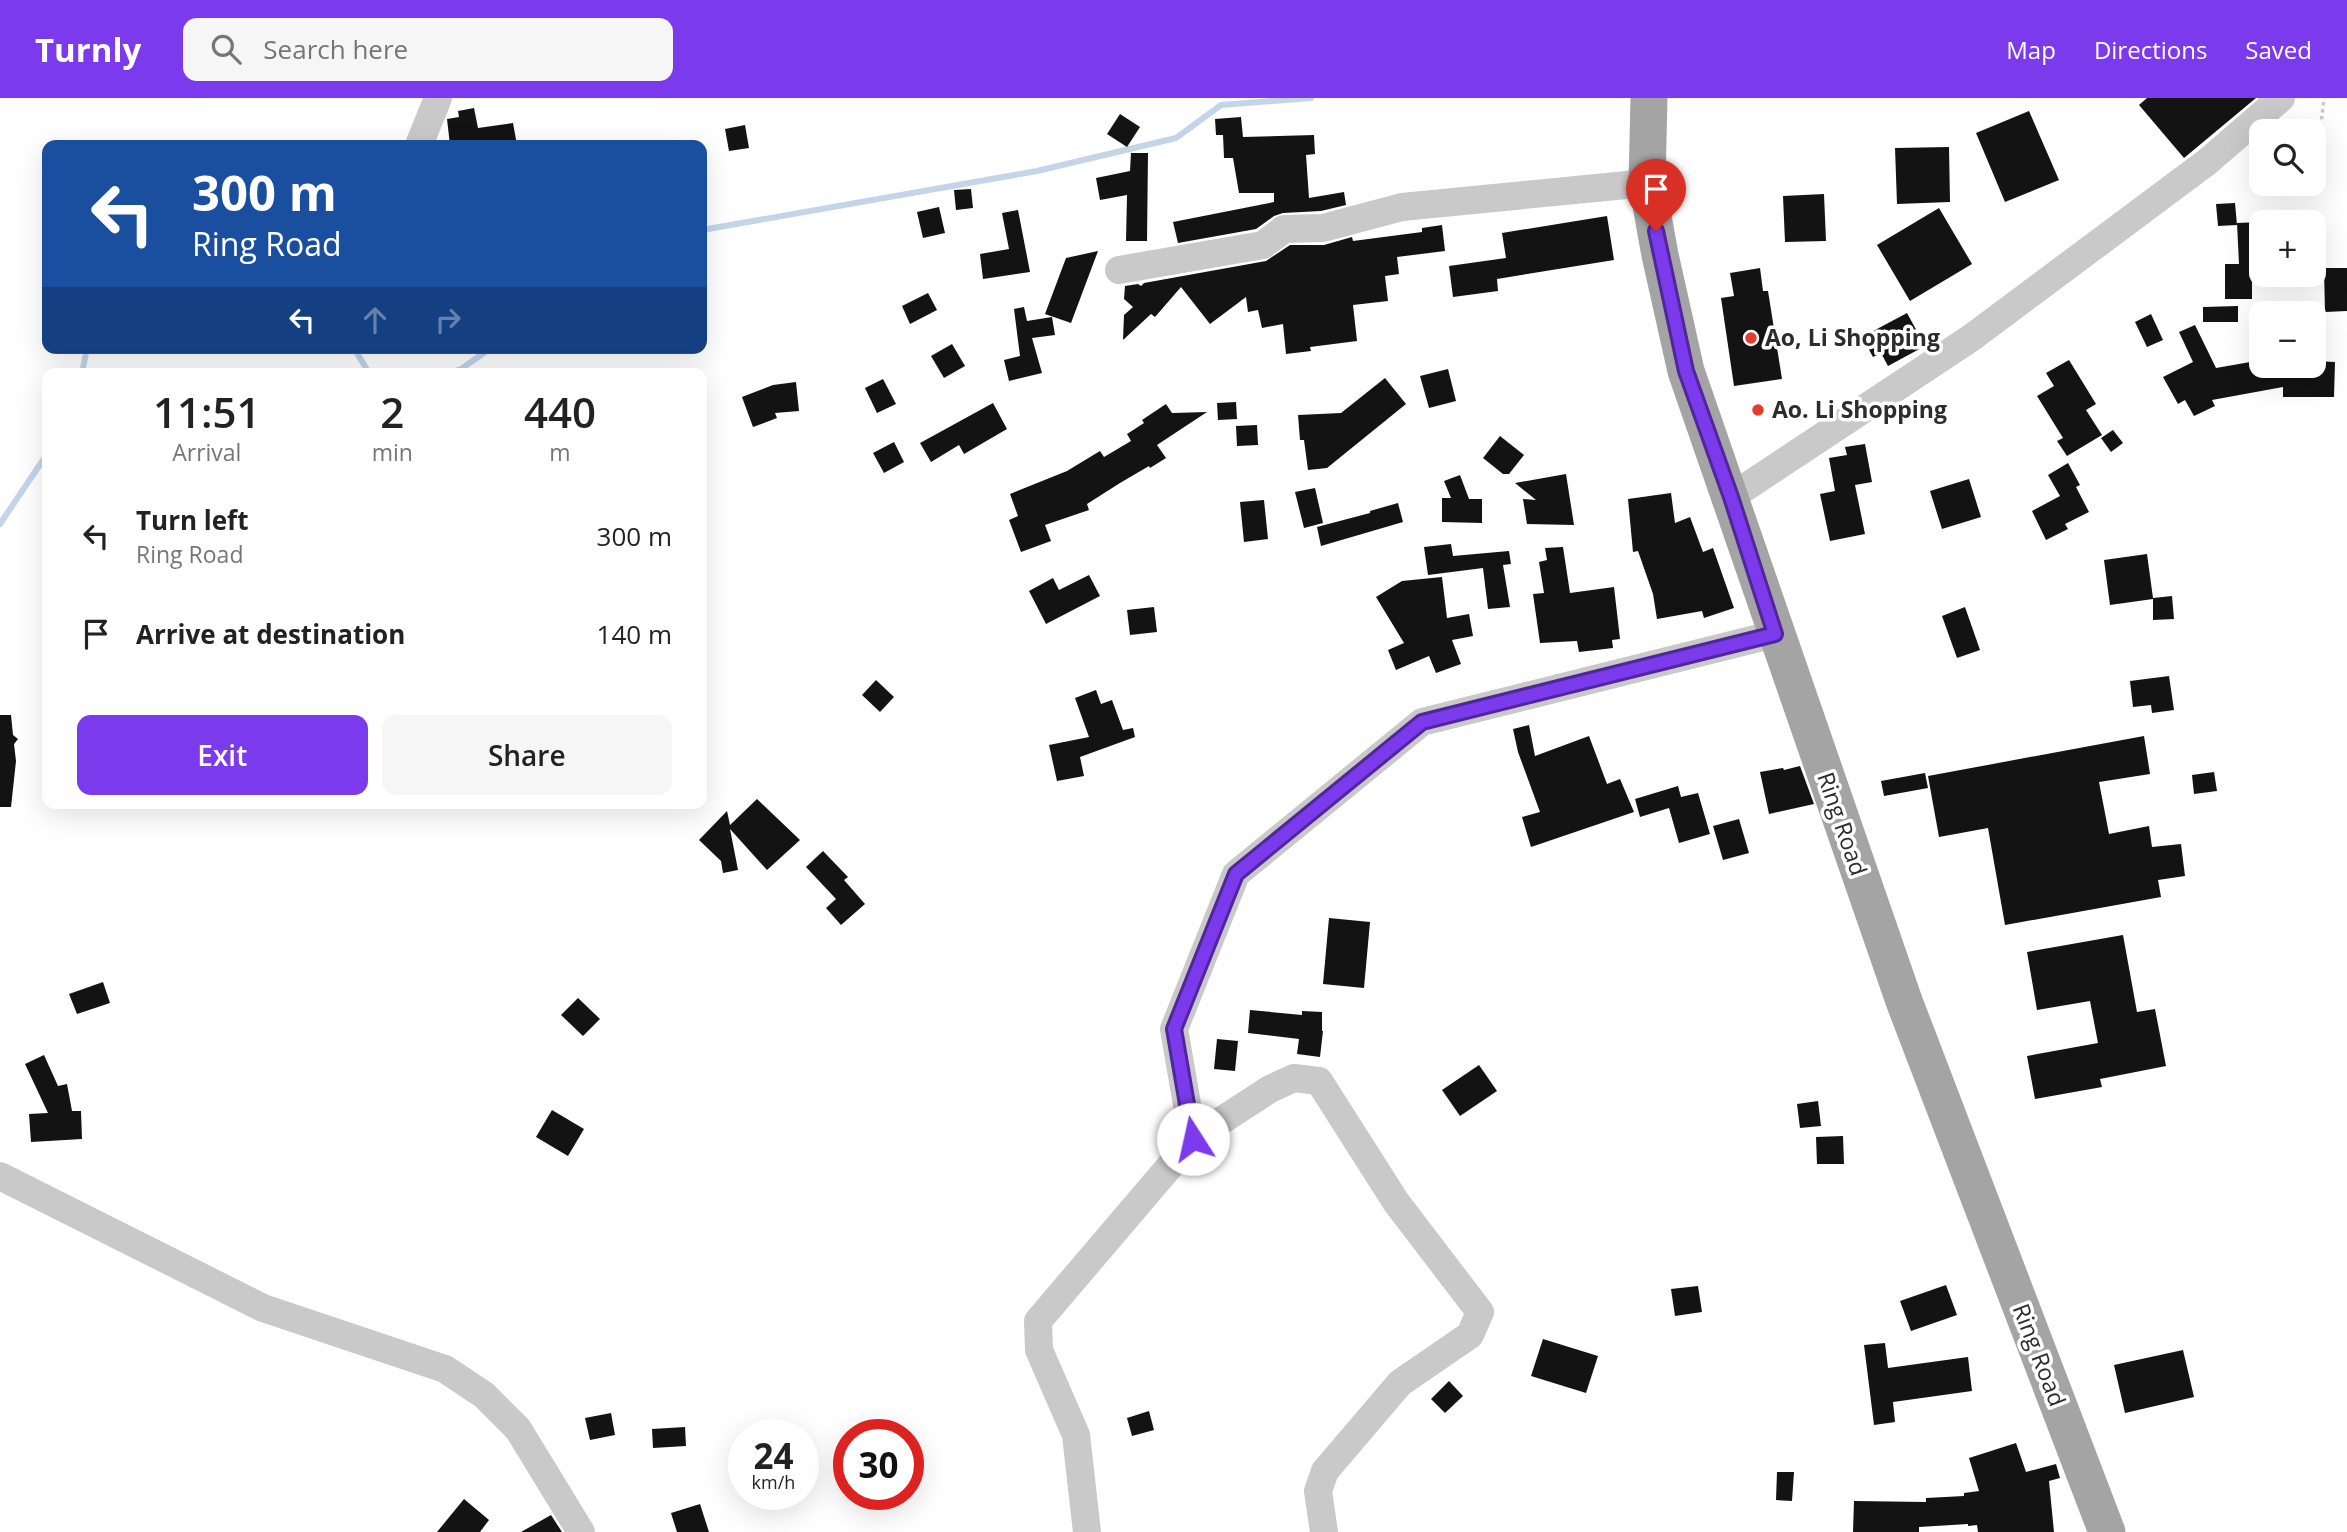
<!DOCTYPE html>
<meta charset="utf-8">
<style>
:root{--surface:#fff;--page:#f6f6f6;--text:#222;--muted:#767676;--accent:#7c3aed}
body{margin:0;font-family:"Open Sans",sans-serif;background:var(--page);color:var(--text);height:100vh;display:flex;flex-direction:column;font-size:26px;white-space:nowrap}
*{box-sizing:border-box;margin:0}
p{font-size:23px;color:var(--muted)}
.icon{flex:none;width:38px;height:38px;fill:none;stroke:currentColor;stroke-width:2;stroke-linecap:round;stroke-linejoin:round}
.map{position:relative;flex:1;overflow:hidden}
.panel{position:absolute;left:42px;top:270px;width:665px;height:441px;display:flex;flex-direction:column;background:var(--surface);border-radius:14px;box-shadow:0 7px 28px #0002}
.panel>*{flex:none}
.guide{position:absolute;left:42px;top:42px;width:665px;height:214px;border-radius:14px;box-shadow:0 7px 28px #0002;background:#1a4fa0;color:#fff;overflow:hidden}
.fabs{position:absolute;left:2249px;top:21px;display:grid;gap:14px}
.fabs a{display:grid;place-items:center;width:77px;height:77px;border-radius:14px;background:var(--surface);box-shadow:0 7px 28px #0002;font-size:35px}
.speed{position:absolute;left:728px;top:1321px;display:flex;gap:14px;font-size:35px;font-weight:700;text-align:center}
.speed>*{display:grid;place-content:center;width:91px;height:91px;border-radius:50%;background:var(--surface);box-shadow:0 7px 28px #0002;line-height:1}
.speed small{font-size:18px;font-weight:400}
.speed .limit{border:10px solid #d22;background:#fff;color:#111}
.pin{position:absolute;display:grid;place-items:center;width:60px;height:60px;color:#fff;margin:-72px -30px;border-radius:50% 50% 50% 0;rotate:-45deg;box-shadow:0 0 7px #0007}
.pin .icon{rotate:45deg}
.me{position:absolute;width:77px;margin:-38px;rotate:350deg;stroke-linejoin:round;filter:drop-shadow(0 0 5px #0008)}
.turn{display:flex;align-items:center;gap:24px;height:147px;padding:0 35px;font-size:32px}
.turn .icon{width:91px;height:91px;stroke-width:2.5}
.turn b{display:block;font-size:49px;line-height:60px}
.lanes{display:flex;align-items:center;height:66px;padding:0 35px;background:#0003;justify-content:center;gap:35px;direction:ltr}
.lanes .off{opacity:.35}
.eta{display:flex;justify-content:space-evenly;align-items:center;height:119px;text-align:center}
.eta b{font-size:42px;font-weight:600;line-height:49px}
.cta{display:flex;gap:14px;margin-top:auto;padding:14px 35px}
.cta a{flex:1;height:80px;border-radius:14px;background:var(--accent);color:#fff;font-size:28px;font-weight:600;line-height:80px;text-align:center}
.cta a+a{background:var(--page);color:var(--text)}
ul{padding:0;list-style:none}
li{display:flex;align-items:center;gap:21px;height:98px;padding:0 35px}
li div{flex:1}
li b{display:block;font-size:26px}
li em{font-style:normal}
header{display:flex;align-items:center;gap:42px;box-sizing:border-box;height:98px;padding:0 35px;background:var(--accent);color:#fff}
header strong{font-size:33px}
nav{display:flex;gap:38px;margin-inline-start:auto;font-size:24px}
.search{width:490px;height:63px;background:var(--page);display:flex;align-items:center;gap:18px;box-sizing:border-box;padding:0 24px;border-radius:14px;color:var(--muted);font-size:26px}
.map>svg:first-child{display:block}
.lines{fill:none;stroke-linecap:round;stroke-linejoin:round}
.stream{stroke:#c4d5ea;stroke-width:6}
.building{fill:#131313}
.path{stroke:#c9c9c9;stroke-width:3.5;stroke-dasharray:3.5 3.5;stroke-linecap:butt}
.minor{stroke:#c9c9c9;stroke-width:28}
.major{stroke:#a4a4a4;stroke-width:37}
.route-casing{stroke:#51269a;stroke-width:18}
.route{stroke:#7c3aed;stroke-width:12}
.poi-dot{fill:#e53d2b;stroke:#fff;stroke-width:2.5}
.labels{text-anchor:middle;stroke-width:7;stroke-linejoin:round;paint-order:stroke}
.poi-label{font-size:23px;font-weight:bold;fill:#2c2c2c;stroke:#fff;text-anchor:start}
.street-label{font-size:23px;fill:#2c2c2c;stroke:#fff}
</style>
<header>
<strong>Turnly</strong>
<div class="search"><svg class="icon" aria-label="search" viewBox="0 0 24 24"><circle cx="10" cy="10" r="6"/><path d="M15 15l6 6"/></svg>Search here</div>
<nav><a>Map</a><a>Directions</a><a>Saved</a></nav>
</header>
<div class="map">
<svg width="2347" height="1434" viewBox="0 0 2347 1434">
<rect width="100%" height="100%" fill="#fff"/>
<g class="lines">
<g class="stream">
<polyline points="702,132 1037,73 1176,40 1221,7 1311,0"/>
<polyline points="354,250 369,275"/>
<polyline points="82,275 87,250"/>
<polyline points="448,275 461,271 491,250"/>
<polyline points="0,426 47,356"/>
</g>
</g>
<g class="building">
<polygon points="2147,0 2256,0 2184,60 2139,7"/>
<polygon points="474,10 478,30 513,25 517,47 450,47 447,21 459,19 458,13"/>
<polygon points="2029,13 2059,82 2005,104 1976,35"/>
<polygon points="1120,16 1140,29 1127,49 1107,36"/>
<polygon points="1241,19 1243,39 1314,37 1315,56 1306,57 1309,100 1344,94 1346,107 1321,113 1283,115 1274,118 1256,131 1178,145 1173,124 1274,104 1274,95 1239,95 1233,60 1224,60 1223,37 1216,37 1215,21"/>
<polygon points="745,27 749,50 729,53 725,31"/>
<polygon points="1949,49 1950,104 1897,106 1895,50"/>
<polygon points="1131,55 1148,55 1147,143 1126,143 1127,97 1100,102 1096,80 1130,73"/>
<polygon points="971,91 973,110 956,112 954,92"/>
<polygon points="1824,96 1826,143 1785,144 1783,98"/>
<polygon points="2235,105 2237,127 2218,128 2216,106"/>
<polygon points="939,109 945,135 923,140 917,114"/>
<polygon points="1939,110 1972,166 1910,203 1877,147"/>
<polygon points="1018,112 1030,174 983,181 980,156 1009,151 1002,115"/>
<polygon points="1607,118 1614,162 1497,181 1498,193 1453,199 1449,168 1506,160 1502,135"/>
<polygon points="2261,124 2261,166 2252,166 2252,201 2225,201 2225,166 2239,166 2237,125"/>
<polygon points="1442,127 1445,153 1397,159 1399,176 1385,178 1388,203 1353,207 1357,243 1310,249 1311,253 1286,256 1283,226 1262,230 1258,212 1248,214 1246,199 1210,226 1181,189 1155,219 1151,216 1123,242 1124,217 1133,209 1124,201 1125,188 1138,186 1141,188 1144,185 1266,163 1290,147 1324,147 1352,139 1353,143 1422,134 1422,130"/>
<polygon points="1098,153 1071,225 1045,216 1066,160"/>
<polygon points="1760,170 1763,193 1768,193 1782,281 1734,288 1721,200 1734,198 1730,175"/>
<polygon points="2324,170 2347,170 2347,213 2325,214"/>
<polygon points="928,195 937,212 910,226 902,208"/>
<polygon points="2238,208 2238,224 2203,224 2203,209"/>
<polygon points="1024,209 1027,223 1052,219 1055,237 1032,240 1042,275 1009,283 1004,262 1020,258 1014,211"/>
<polygon points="1907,215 1925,248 1888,268 1881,255 1873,259 1862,239"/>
<polygon points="2151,216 2163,242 2147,249 2135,224"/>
<polygon points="2195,227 2216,270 2256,263 2257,268 2314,268 2314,263 2335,264 2334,299 2283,299 2283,289 2212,302 2215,308 2194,318 2185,302 2178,306 2163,279 2193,264 2179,234"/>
<polygon points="952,246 965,268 944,280 931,258"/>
<polygon points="2069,262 2096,306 2086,312 2102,337 2067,358 2057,343 2063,340 2037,298 2054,288 2046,275"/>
<polygon points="1448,271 1456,303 1429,310 1420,278"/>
<polygon points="1385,280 1406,306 1327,370 1308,372 1304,342 1300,342 1298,317 1341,315"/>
<polygon points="883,281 896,306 877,315 865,290"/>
<polygon points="796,284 799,313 775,315 777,320 753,329 742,299 773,287"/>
<polygon points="1236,304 1237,321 1218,322 1217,305"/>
<polygon points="993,305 1007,331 964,356 959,347 931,364 920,345"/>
<polygon points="1166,306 1172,315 1207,314 1157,347 1166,360 1150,370 1149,368 1120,385 1087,406 1089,412 1045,427 1051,443 1021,454 1009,422 1018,418 1010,396 1067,373 1100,353 1104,359 1131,343 1127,336 1144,325 1142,322"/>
<polygon points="1257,327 1258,347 1237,348 1236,328"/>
<polygon points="2113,332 2123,345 2111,354 2101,340"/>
<polygon points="1500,338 1524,357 1509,376 1503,376 1483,360"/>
<polygon points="894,344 904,364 884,375 873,355"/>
<polygon points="1865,346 1872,384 1855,387 1865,436 1830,443 1820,396 1835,393 1829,360 1847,357 1845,349"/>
<polygon points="2068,365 2080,387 2076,389 2089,414 2065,426 2068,431 2046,442 2032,413 2060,398 2048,377"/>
<polygon points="1566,376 1574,427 1527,426 1523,401 1536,402 1515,385"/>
<polygon points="1460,377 1469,401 1482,401 1482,425 1442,424 1442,400 1451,400 1444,383"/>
<polygon points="1969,381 1981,419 1942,431 1930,393"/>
<polygon points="1315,390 1323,425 1304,430 1295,394"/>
<polygon points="1671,395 1675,425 1690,419 1703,454 1713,450 1734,510 1704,520 1702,513 1657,521 1653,496 1638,453 1633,454 1628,401"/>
<polygon points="1264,402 1268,441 1244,444 1240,404"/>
<polygon points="1398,405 1403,424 1321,448 1317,429 1370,415 1370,413"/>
<polygon points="1451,446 1453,458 1509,453 1511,466 1503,467 1510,509 1488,511 1483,470 1428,477 1424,449"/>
<polygon points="1563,449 1570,495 1614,489 1620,541 1612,542 1613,550 1579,554 1577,543 1540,545 1533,496 1544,495 1539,464 1547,462 1545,450"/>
<polygon points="2147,456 2153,500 2172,498 2174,521 2153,522 2153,501 2110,507 2104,462"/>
<polygon points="1089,477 1100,498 1046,526 1029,493 1053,480 1059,492"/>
<polygon points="1442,479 1447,520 1469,516 1473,538 1452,542 1461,566 1436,575 1429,558 1396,572 1388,552 1404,545 1376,499 1402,483"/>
<polygon points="1154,509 1157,534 1130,537 1127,512"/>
<polygon points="1965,509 1980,552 1957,560 1942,518"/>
<polygon points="2169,578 2174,612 2152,615 2151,607 2133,609 2130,583"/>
<polygon points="876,582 894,599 880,614 862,597"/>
<polygon points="1096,592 1101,606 1112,602 1123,632 1133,630 1135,639 1080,659 1084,678 1057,683 1049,647 1089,639 1075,600"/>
<polygon points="0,617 11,617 13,637 18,641 14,646 16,663 11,709 0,709"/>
<polygon points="1529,627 1535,658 1589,638 1607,686 1620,681 1634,714 1531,749 1522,719 1540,714 1518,654 1513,631"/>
<polygon points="2144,638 2150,676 2099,684 2109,736 2149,728 2152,749 2181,746 2185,778 2158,782 2161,799 2005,827 1988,730 1939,739 1928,678"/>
<polygon points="1800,668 1814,706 1769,716 1760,674 1783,670 1784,672"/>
<polygon points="2214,674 2217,693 2194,696 2192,677"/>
<polygon points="1925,675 1928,690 1884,698 1881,683"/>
<polygon points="1678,688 1681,699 1698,695 1710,736 1679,745 1669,710 1640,719 1635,701"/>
<polygon points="757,701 800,742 767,772 730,731 738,772 723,775 721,763 699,742 727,713 730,727"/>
<polygon points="1739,721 1749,755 1723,762 1713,728"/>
<polygon points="823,753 848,779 844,782 865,806 841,827 826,810 836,801 806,769"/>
<polygon points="1329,820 1370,824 1364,890 1323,886"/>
<polygon points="2123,837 2137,914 2155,911 2166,968 2100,981 2102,989 2035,1001 2027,958 2098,945 2090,903 2037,912 2027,854"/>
<polygon points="103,884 110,905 77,916 69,896"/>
<polygon points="578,900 600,921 583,938 561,917"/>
<polygon points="1250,912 1302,917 1302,913 1322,914 1322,933 1323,933 1320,959 1297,956 1299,941 1248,935"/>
<polygon points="1217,941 1238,943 1235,973 1214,971"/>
<polygon points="44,957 58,988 67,986 72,1013 81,1013 82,1041 31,1044 29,1016 48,1015 25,966"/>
<polygon points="1479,967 1497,993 1460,1018 1442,992"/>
<polygon points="1818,1003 1821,1028 1800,1030 1797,1006"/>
<polygon points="552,1012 584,1031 568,1058 536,1039"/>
<polygon points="1843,1038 1844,1066 1817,1066 1816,1039"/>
<polygon points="1946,1187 1957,1217 1911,1233 1900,1203"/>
<polygon points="1698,1188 1702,1214 1675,1218 1671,1191"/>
<polygon points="1543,1241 1598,1258 1586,1295 1531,1278"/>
<polygon points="1885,1245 1888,1270 1968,1259 1972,1293 1893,1304 1895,1324 1874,1327 1864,1247"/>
<polygon points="2183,1252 2194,1299 2125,1315 2114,1267"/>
<polygon points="1449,1283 1463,1298 1445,1315 1431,1301"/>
<polygon points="1149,1313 1154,1332 1132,1338 1127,1320"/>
<polygon points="611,1315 615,1337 590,1342 585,1320"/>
<polygon points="685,1329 686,1348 653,1350 652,1331"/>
<polygon points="2016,1345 2026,1374 2056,1366 2060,1380 2049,1383 2054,1434 1978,1434 1977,1427 1968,1428 1968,1426 1919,1429 1919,1434 1853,1434 1854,1403 1926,1404 1926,1400 1964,1398 1964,1395 1979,1393 1969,1360"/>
<polygon points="1777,1374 1794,1374 1792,1403 1776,1402"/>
<polygon points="464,1401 489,1422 480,1434 437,1434"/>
<polygon points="700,1406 709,1434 677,1434 671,1415"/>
<polygon points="551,1417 562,1434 521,1434"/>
</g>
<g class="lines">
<polyline class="path" points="2314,91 2324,0"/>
<g class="minor">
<polyline points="419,47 438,0"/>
<polyline points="1119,172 1263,147 1284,131 1323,130 1402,109 1647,85"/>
<polyline points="1731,399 1971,240 2207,64 2281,0"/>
<polyline points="0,1078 263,1210 445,1271 484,1297 518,1331 581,1434"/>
<polyline points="1087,1434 1076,1337 1039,1252 1038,1223 1193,1041"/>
<polyline points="1324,1434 1318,1393 1325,1373 1400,1285 1470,1237 1480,1214 1396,1104 1319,983 1294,980 1270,991 1193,1041 1174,931 1236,776 1422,624 1775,536"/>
</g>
<polyline class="major" points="1649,0 1647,85 1660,157 1686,273 1904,903 2107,1434"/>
</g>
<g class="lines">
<g class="route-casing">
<polyline id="route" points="1193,1041 1174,931 1236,776 1422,624 1775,536 1731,399 1686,273 1656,133"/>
</g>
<use href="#route" class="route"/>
</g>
<g class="poi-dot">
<circle cx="1751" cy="240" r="7"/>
<circle cx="1758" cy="312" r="7"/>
</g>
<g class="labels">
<g class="poi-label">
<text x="1765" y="248">Ao, Li Shopping</text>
<text x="1772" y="320">Ao. Li Shopping</text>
</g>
<g class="street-label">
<text transform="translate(1842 726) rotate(71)" y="8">Ring Road</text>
<text transform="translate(2039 1257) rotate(69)" y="8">Ring Road</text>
</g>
</g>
</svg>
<div class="fabs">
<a><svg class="icon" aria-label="search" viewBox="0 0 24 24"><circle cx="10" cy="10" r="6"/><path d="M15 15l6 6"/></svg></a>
<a>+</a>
<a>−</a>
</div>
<div class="speed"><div>24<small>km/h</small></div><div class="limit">30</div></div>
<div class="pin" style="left:1656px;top:133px;background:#d93025"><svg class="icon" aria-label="arrive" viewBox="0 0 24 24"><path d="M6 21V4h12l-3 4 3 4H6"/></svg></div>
<svg class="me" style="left:1193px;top:1041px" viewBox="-20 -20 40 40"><circle r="19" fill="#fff"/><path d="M0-13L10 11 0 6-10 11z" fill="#7c3aed"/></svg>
<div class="guide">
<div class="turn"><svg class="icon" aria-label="left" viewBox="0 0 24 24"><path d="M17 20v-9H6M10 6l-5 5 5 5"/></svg><div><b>300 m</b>Ring Road</div></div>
<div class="lanes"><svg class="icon" aria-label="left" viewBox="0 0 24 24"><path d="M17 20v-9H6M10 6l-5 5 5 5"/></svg><svg class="icon off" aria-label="ahead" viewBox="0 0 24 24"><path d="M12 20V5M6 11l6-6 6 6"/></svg><svg class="icon off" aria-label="right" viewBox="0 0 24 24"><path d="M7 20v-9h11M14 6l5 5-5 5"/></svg></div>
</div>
<section class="panel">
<div class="eta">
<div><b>11:51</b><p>Arrival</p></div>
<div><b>2</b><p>min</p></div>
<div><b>440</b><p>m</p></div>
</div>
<ul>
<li><svg class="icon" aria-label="left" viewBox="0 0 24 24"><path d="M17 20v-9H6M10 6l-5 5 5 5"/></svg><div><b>Turn left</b><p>Ring Road</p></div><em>300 m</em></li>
<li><svg class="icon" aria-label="arrive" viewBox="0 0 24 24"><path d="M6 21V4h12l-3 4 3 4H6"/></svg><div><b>Arrive at destination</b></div><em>140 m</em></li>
</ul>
<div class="cta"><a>Exit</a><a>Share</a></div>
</section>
</div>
